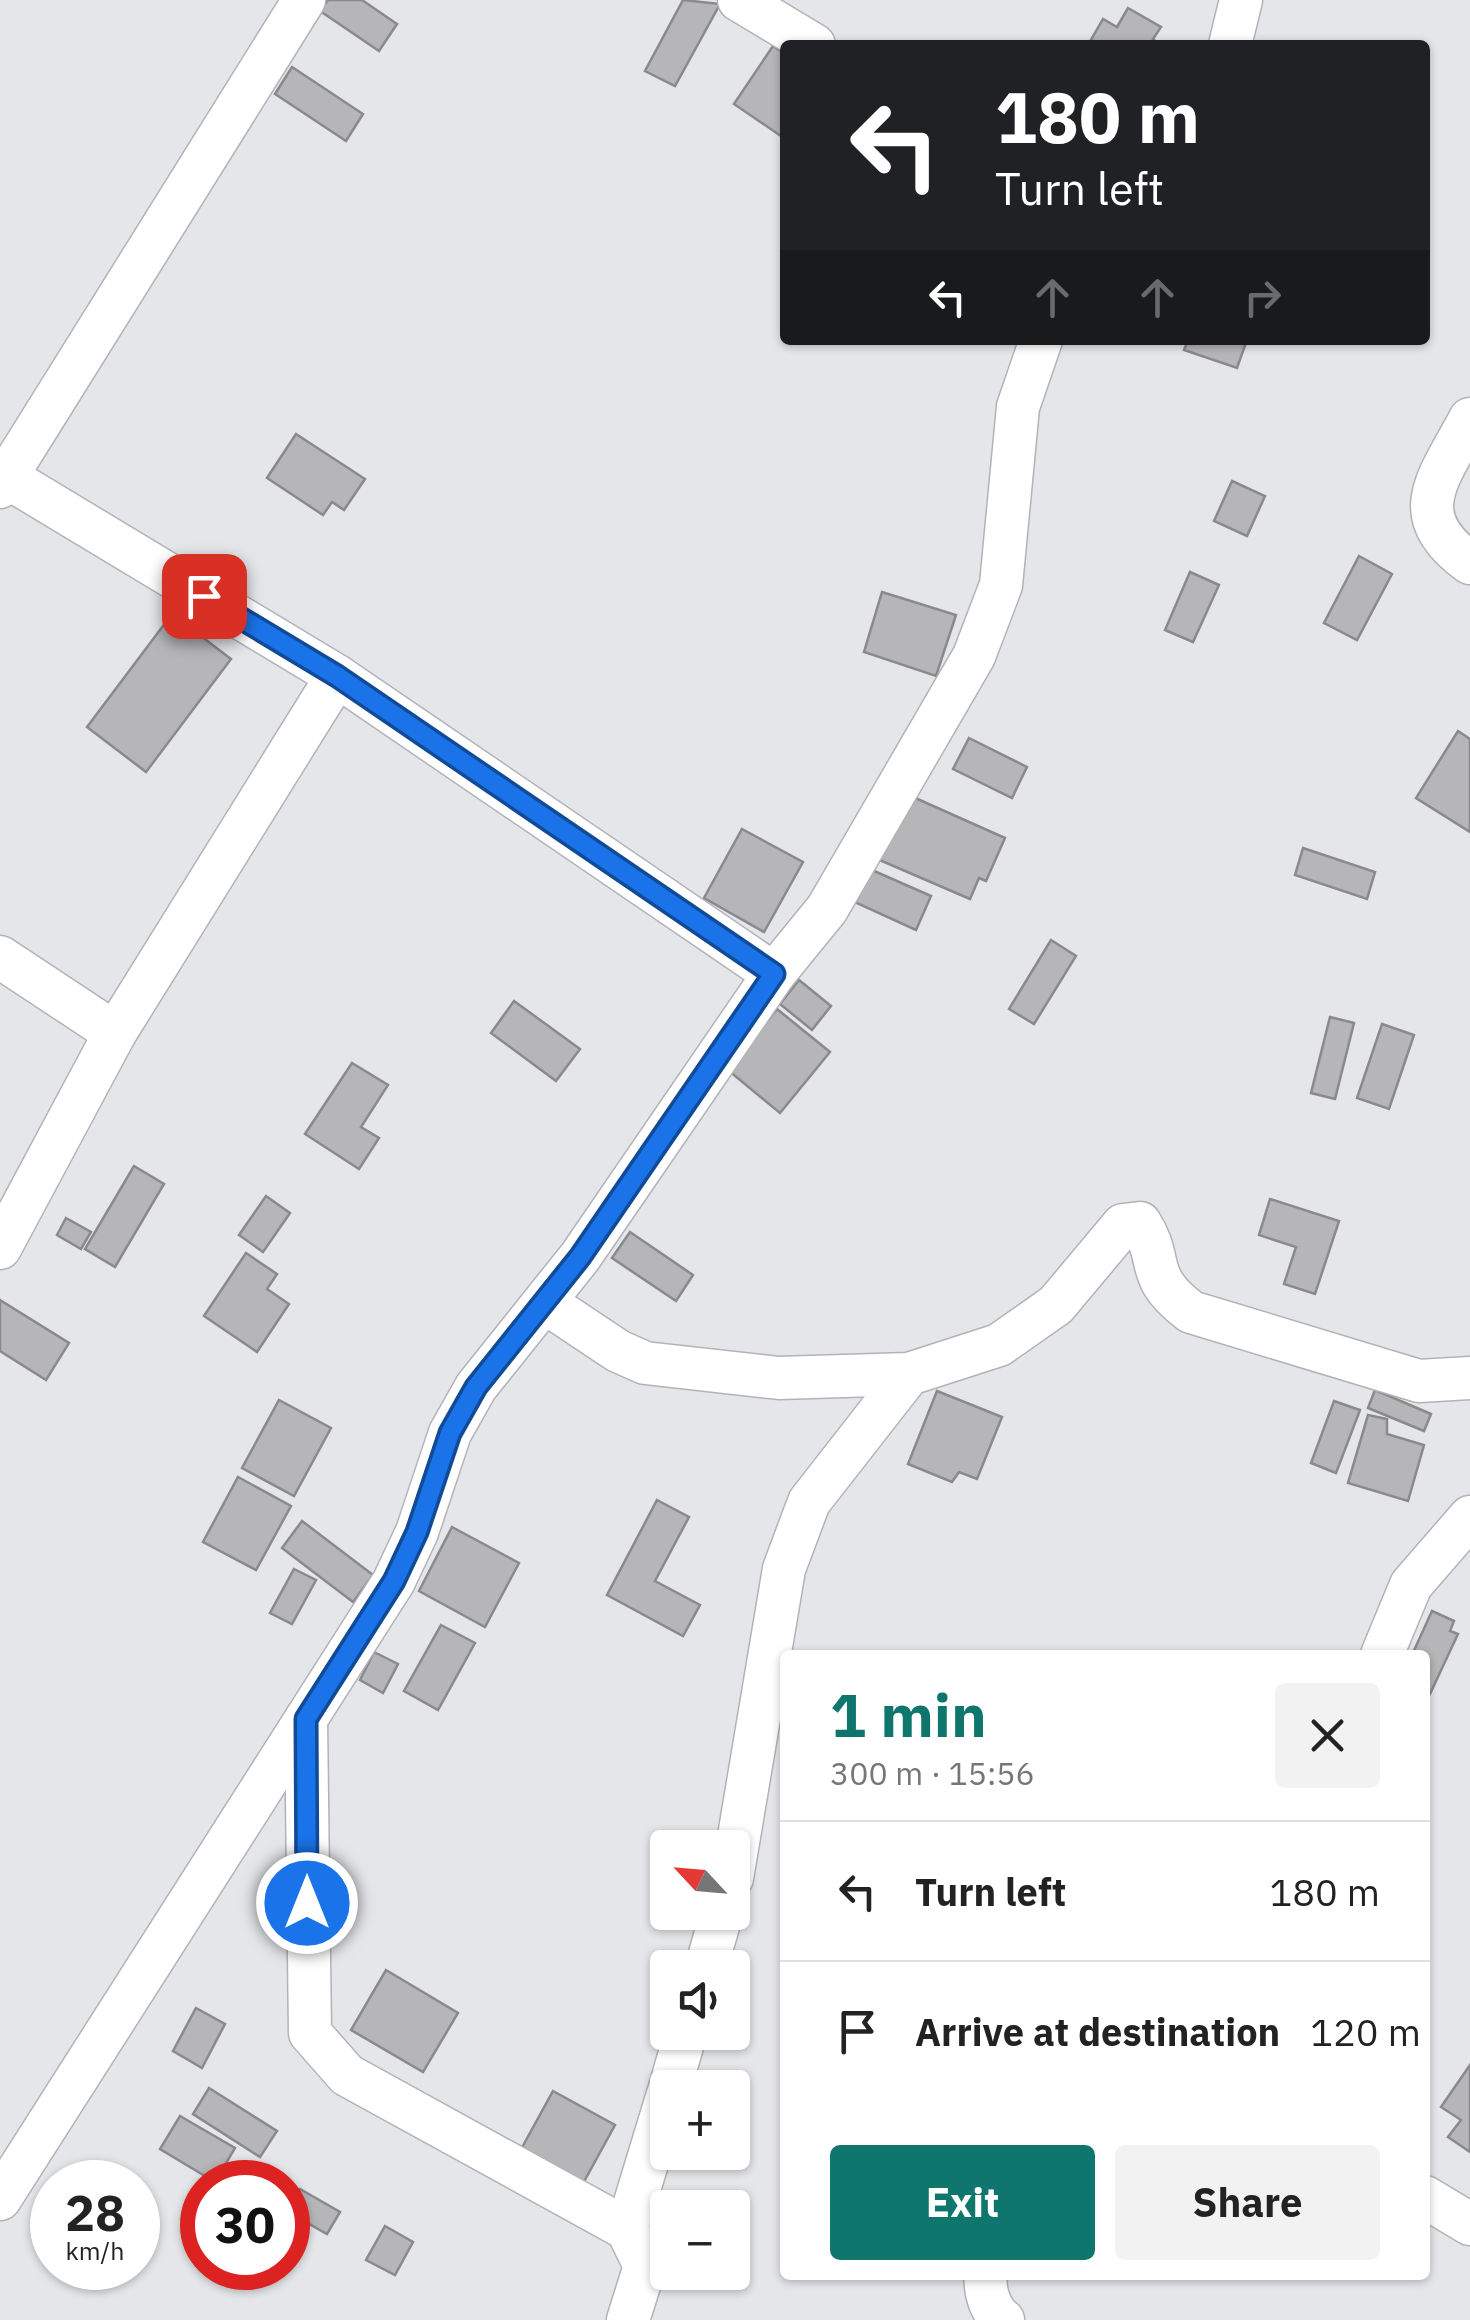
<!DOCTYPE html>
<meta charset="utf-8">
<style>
:root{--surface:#fff;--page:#f2f2f2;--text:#222;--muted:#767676;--line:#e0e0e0;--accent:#0f766e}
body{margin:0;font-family:"IBM Plex Sans",sans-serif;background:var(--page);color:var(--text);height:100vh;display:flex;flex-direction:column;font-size:38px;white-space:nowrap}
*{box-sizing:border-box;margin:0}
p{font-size:32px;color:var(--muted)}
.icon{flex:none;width:55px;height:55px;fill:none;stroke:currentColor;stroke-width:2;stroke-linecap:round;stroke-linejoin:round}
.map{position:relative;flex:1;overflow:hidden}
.sheet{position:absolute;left:780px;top:1650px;width:650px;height:630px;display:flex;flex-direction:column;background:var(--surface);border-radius:10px;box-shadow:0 2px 8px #0004}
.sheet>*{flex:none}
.guide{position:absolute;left:780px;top:40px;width:650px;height:305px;border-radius:10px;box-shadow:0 2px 8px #0004;background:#202124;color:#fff;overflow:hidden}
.needle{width:65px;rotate:296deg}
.fabs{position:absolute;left:650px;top:1830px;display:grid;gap:20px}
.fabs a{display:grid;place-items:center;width:100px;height:100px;border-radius:10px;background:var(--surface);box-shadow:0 2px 8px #0004;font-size:50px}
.speed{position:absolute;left:30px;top:2160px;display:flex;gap:20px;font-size:50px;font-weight:700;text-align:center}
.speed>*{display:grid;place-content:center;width:130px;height:130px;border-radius:50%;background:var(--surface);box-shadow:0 2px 8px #0004;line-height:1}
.speed small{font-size:25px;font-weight:400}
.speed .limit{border:15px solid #d22;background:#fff;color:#111}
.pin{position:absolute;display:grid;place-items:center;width:85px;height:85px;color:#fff;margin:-42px;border-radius:20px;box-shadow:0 5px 15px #0006}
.me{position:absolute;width:110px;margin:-55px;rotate:0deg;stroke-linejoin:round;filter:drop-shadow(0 0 8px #0008)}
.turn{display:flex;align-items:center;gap:35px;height:210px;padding:0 50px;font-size:45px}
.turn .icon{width:130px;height:130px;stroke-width:2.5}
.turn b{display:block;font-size:70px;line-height:85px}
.lanes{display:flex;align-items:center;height:95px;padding:0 50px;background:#0003;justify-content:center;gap:50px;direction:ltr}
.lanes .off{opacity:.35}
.round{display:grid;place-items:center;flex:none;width:105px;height:105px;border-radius:10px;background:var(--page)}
.summary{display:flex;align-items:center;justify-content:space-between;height:170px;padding:0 50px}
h1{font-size:60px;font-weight:800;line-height:75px;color:var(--accent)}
.primary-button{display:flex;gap:20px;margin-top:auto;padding:20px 50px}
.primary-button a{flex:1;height:115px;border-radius:10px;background:var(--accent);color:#fff;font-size:40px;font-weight:800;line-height:115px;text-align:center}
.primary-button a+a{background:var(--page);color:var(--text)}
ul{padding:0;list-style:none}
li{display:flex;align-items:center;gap:30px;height:140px;padding:0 50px;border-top:2px solid var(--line)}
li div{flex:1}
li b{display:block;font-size:38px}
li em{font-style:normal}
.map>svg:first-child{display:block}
.building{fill:#b6b5b8;stroke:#8a8a8c;stroke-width:2.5}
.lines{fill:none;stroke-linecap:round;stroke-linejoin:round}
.minor-casing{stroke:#b2b3b6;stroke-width:45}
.minor{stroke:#fff;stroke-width:42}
.route-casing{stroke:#114b97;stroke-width:25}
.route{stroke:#1a73e8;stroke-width:18}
</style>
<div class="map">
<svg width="1470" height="2320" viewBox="0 0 1470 2320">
<rect width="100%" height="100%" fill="#e5e6e9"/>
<g class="building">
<polygon points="328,0 362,0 397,24 379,51 320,11"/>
<polygon points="683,0 720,4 675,86 645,71"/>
<polygon points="1128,8 1161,27 1153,39 1159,45 1088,45 1103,19 1117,27"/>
<polygon points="773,46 785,54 785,130 781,136 734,104"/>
<polygon points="292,67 363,114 346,141 275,94"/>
<polygon points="1188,340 1247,340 1237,368 1184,350"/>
<polygon points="296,434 365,479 344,510 332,502 323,515 267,478"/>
<polygon points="1232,481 1265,496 1247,536 1214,521"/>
<polygon points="1359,556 1392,574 1357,640 1324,623"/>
<polygon points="1190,572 1219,585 1193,642 1165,630"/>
<polygon points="882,592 956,615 936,676 864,652"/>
<polygon points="172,614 231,659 146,772 87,727"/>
<polygon points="1458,731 1470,739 1470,832 1416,798"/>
<polygon points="969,738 1027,767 1012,798 953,769"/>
<polygon points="904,793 1005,838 986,881 979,878 970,899 875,858"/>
<polygon points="742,829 803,862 764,932 704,898"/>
<polygon points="1303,848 1375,872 1367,899 1295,875"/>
<polygon points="865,867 931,896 916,930 850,900"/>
<polygon points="1051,940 1076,956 1034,1024 1009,1009"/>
<polygon points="799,980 831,1006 812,1030 780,1004"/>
<polygon points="514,1001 580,1049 556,1081 491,1033"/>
<polygon points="777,1009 830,1052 780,1113 728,1070"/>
<polygon points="1330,1017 1354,1023 1335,1099 1311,1093"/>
<polygon points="1382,1024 1414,1035 1389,1109 1357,1098"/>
<polygon points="352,1063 388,1085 361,1127 379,1138 359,1169 305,1134"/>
<polygon points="134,1166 164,1184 115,1267 85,1249"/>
<polygon points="266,1196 290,1213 263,1252 239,1235"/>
<polygon points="1270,1199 1339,1221 1315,1294 1284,1284 1296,1247 1259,1235"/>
<polygon points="66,1218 91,1232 81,1249 57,1235"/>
<polygon points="630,1232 693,1275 676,1301 612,1258"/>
<polygon points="246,1253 277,1274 267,1289 289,1304 257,1352 204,1316"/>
<polygon points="0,1300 69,1343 46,1380 0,1351"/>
<polygon points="1375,1390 1431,1414 1424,1431 1368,1408"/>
<polygon points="937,1391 1002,1417 977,1479 959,1472 952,1482 908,1464"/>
<polygon points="279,1400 331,1428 294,1496 242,1468"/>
<polygon points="1334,1401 1360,1410 1336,1473 1311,1463"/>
<polygon points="1368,1415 1387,1419 1387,1434 1424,1445 1408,1501 1348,1483"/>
<polygon points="238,1477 291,1506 256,1570 203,1542"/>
<polygon points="657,1500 689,1517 655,1581 700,1605 683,1636 607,1595"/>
<polygon points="302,1521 373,1575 353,1602 282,1548"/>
<polygon points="452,1527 519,1563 485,1627 419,1591"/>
<polygon points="294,1569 316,1580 292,1624 270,1613"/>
<polygon points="1432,1611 1454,1621 1450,1631 1458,1634 1430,1694 1425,1692 1425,1655 1412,1655"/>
<polygon points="441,1625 475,1643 438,1710 404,1691"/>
<polygon points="374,1652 398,1664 383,1693 360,1680"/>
<polygon points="386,1970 458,2013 423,2072 351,2030"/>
<polygon points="196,2008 225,2024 202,2068 173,2051"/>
<polygon points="1470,2065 1470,2152 1448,2137 1461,2120 1441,2107"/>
<polygon points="209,2088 277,2131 260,2157 193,2114"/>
<polygon points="553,2091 615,2125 581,2187 519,2153"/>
<polygon points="180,2116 235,2148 215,2182 160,2149"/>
<polygon points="300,2189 340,2212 327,2234 288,2212"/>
<polygon points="385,2226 413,2242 395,2275 366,2260"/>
</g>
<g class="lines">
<g class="minor-casing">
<g id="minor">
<polyline points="739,0 814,45"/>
<polyline points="1230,45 1241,0"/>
<path d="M1470 419C1439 478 1403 515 1470 563"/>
<polyline points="0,473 337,676 774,974"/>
<polyline points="0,487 304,0"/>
<polyline points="0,957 115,1033"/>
<polyline points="0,1248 115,1033 337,676"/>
<path d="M546 1303 618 1351 645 1363 779 1378 909 1374 999 1345 1056 1305 1123 1225 1140 1223C1165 1261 1142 1275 1191 1312L1419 1381 1470 1378"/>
<polyline points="1382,1655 1411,1585 1470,1517"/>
<polyline points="306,1719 310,2033 347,2075 627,2229 645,2266 628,2320"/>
<polyline points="732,1878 784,1569 809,1502 909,1374"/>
<polyline points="706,1968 722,1912"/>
<polyline points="670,2088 686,2032"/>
<polyline points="1425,2197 1470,2224"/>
<polyline points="0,2199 394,1581 417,1532 450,1433 476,1387 580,1257 774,974 827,909 974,656 1001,585 1018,407 1041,340"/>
<polyline points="627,2229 668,2094"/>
<path d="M986 2275C984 2290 990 2311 1003 2320"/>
</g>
</g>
<use href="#minor" class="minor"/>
</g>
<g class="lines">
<g class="route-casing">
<polyline id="route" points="204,596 337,676 774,974 580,1257 476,1387 450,1433 417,1532 394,1581 306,1719 307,1903"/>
</g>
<use href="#route" class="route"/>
</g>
</svg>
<div class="fabs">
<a><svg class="needle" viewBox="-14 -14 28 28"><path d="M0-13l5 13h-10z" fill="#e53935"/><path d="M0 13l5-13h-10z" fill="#767676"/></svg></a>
<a><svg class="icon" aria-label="sound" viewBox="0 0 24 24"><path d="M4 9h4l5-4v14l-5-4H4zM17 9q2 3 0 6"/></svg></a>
<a>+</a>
<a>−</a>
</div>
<div class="speed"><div>28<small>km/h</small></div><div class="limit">30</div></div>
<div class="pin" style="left:204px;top:596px;background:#d93025"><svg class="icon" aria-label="arrive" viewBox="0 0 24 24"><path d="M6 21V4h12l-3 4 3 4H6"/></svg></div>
<svg class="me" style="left:307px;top:1903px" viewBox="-20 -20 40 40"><circle r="17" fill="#1a73e8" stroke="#fff" stroke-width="3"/><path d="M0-11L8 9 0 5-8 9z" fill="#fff"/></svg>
<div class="guide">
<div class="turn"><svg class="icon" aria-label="left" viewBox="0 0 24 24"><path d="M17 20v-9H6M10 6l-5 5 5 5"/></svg><div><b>180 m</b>Turn left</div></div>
<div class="lanes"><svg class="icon" aria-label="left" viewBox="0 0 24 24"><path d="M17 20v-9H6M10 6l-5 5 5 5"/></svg><svg class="icon off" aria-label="ahead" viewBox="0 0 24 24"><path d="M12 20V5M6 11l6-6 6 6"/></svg><svg class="icon off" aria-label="ahead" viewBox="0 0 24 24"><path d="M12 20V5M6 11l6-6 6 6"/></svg><svg class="icon off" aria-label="right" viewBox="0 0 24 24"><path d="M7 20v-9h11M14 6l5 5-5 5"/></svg></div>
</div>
<section class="sheet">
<div class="summary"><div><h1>1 min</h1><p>300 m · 15:56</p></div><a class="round"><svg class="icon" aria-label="close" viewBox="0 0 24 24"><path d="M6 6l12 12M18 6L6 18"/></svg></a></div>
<ul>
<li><svg class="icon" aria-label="left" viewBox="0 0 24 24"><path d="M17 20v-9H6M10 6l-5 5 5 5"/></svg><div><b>Turn left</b></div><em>180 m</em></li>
<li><svg class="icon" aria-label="arrive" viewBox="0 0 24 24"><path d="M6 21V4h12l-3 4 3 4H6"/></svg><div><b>Arrive at destination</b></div><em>120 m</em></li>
</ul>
<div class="primary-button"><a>Exit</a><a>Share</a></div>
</section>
</div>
